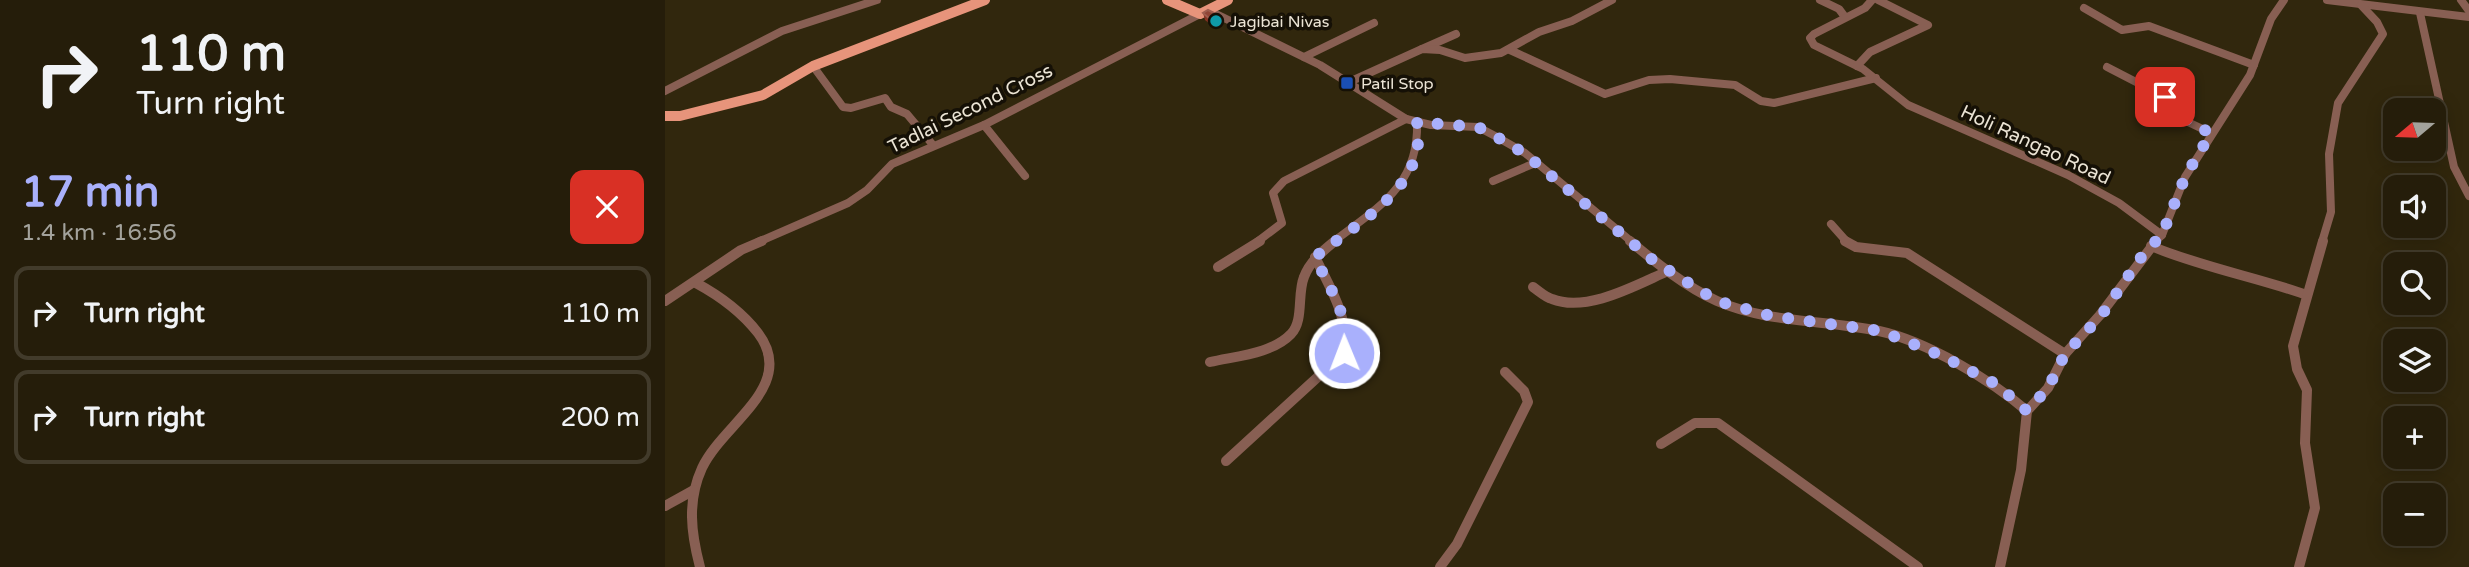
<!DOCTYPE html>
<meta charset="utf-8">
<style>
:root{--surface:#251d0a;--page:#312a18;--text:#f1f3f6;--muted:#a3a29c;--line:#423b2b;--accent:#a9b0fc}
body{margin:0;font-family:"Varela Round",sans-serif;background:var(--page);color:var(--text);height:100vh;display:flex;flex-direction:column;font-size:26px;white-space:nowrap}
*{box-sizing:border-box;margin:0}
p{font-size:23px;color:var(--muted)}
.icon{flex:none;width:38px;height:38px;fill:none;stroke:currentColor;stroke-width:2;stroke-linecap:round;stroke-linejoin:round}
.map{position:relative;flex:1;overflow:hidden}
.sheet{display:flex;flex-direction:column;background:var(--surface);width:665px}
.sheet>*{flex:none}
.top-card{background:#251d0a;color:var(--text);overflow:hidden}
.needle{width:46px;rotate:251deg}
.fabs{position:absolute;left:1718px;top:98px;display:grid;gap:14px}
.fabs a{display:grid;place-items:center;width:63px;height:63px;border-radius:14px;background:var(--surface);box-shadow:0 4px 18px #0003,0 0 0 2px var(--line);font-size:35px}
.pin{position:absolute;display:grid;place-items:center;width:60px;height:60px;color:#fff;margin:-30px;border-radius:14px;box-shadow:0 4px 10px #0006}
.me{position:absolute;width:77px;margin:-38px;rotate:359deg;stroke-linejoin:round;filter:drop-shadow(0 0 5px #0008)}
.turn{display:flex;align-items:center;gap:24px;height:147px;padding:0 21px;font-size:32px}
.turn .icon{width:91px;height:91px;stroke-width:2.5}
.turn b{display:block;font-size:49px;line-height:60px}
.round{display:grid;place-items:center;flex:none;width:74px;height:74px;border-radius:14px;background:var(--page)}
.overview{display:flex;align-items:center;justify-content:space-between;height:119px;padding:0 21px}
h1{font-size:42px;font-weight:800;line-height:52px;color:var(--accent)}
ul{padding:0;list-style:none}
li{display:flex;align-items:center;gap:21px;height:94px;margin:0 14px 10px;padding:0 7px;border:4px solid var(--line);border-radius:14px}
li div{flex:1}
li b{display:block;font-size:26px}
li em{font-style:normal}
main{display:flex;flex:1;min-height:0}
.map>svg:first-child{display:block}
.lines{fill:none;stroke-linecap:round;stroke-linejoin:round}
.minor-far1{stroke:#885f53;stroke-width:8}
.minor{stroke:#885f53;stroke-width:10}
.major{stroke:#e7947b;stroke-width:10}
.wall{fill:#873223}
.shaded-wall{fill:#602612}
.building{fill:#914536;stroke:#9f5e4f;stroke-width:2}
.route{stroke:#a9b0fc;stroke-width:12;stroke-dasharray:0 21.6}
.culture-dot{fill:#0f9aa8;stroke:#151006;stroke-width:2.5}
.transit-dot{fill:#1a4fb4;stroke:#151006;stroke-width:2.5}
.labels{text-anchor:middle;stroke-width:7;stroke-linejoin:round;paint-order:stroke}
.far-poi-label{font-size:16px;fill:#ebe4d5;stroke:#151006;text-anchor:start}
.street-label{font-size:19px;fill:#ebe4d5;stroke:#151006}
</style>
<main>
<section class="sheet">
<div class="top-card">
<div class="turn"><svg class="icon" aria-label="right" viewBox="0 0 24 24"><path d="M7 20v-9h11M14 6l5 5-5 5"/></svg><div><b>110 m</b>Turn right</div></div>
</div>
<div class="overview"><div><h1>17 min</h1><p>1.4 km · 16:56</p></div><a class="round" style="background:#d93025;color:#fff"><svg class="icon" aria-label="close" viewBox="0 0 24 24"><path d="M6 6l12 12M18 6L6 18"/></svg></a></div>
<ul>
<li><svg class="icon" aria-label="right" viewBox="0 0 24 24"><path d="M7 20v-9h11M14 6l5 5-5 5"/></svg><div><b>Turn right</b></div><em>110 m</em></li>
<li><svg class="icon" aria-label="right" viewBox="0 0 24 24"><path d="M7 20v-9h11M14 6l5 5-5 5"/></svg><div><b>Turn right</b></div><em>200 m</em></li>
</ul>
</section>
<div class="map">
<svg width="1804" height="567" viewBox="0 0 1804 567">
<rect width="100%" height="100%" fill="#31270d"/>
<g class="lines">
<g class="minor-far1">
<polyline points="1155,0 1174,9 1180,17"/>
<polyline points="1207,0 1200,8 1149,34 1145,38 1149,45 1198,69 1243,105 1403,175 1454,203 1497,235"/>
<polyline points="1662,0 1804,17"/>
<polyline points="1796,0 1804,11"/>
<polyline points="1419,8 1457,30 1484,26 1589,65"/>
<polyline points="545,11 655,65 741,119 766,125 813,127 832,137 860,153 967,242"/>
<polyline points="1755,13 1789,167 1804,196"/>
<polyline points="757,49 791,34"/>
<polyline points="845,50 940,94 984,80 1005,79 1070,85 1096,101 1109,103 1211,78"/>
<polyline points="639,57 709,23"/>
<polyline points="148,66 178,107 186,108 220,98 226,107 242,114 268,145"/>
<polyline points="1192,66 1205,52 1263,25 1213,0"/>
<polyline points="1442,67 1500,97 1525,123 1546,133"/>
<polyline points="682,83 757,49 775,50 800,58 836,53 874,32 907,21 947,0"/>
<polyline points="0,91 117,31 212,0"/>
<polyline points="319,125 360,176"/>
<polyline points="828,181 870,163"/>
<polyline points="1166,224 1182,242"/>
<polyline points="93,242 183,203 202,190 227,164 319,125 535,14"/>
<polyline points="592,242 617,223 608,193 619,181 741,119"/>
<path d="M668 242C712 208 754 186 752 123"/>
<polyline points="1490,242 1497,235 1520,177 1585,75 1606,19 1619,0"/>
<polyline points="1657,242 1666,212 1664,154 1673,103 1718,34 1712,22 1696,5"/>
</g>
<g class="minor">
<path d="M965 241C990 262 1021 287 1052 301 1102 323 1161 320 1214 331 1261 341 1326 380 1362 411L1356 470 1335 567"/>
<polyline points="1180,241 1191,247 1242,253 1400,354"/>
<path d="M1486 246C1536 267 1591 277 1642 295"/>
<polyline points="553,267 595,241"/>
<path d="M31 283C55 296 76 311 93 333 133 386 58 423 37 468 22 501 26 533 35 567"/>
<path d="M868 287C874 291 880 297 887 299 922 313 971 285 1003 271"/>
<polyline points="0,301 76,250 97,241"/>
<path d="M545 362C570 356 607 354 626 334 639 321 632 294 639 277 645 261 658 251 670 241"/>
<polyline points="1362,411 1383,388 1400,354 1435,315 1491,241"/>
<polyline points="996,444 1030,423 1053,423 1253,567"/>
<path d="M561 461 679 353C685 318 665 288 650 257"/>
<polyline points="0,506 29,490"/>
<polyline points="775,567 792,544 863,402 859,391 840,372"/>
<polyline points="1634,567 1650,508 1640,443 1642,390 1632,369 1628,346 1658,241"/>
</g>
<g class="major">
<polyline points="502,0 535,14 563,0"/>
<polyline points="0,116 15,116 98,95 148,66 320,0"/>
</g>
</g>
<polygon class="wall" points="538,13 557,24 549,27 540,20"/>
<polygon class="shaded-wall" points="555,16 557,24 549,27 546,20"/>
<polygon class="building" points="543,10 555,16 546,20 538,13"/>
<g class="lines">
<path class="route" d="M679 353C688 321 663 286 650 257 693 222 764 186 752 122L813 127 832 137 859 153 989 261 1052 301 1106 316 1216 331 1275 355 1331 384 1362 411 1383 388 1400 354 1436 316 1479 253 1497 235 1520 177 1546 133 1525 123 1500 97"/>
</g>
<circle class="culture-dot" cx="551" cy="21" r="7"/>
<rect class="transit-dot" x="675" y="76" width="14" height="14" rx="3.5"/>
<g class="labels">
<g class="far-poi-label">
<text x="565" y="27">Jagibai Nivas</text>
<text x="696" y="89">Patil Stop</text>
</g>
<g class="street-label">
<text transform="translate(305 108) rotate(-26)" y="7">Tadlai Second Cross</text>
<text transform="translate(1371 144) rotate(25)" y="7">Holi Rangao Road</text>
</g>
</g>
</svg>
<div class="fabs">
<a><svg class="needle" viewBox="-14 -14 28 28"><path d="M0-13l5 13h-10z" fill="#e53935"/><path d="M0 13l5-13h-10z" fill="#a3a29c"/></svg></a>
<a><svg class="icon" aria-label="sound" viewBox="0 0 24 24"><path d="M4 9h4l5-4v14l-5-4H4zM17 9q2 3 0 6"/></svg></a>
<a><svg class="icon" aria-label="search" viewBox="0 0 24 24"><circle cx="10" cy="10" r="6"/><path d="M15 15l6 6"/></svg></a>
<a><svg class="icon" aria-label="layers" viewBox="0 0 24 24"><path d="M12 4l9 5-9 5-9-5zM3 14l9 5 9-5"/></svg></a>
<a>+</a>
<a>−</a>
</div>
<div class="pin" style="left:1500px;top:97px;background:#d93025"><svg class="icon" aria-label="arrive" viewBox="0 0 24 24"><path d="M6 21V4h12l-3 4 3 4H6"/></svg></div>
<svg class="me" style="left:679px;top:353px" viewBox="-20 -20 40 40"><circle r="17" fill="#a9b0fc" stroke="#fff" stroke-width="3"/><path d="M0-11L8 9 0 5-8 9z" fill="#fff"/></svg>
</div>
</main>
